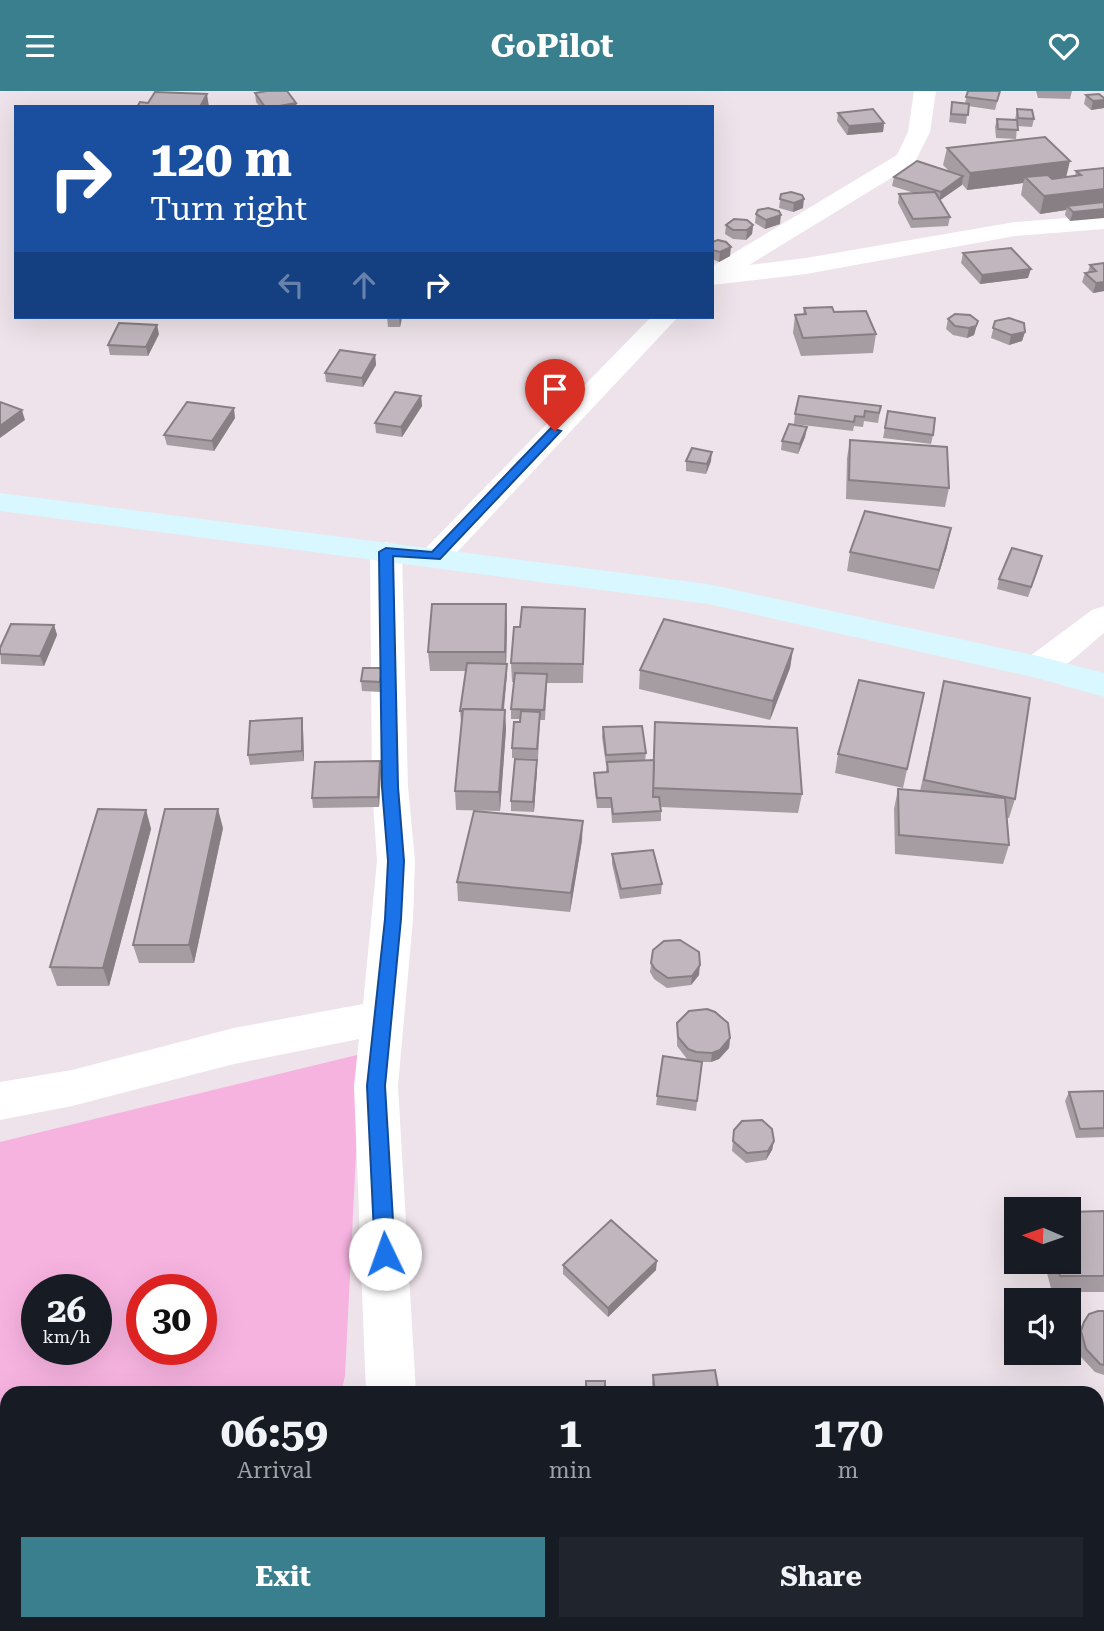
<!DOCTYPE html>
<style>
:root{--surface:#171b24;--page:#20242c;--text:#f1f3f6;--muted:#9ea1a6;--accent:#3a7f8d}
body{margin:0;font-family:"Roboto Serif",serif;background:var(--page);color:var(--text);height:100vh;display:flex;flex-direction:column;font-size:26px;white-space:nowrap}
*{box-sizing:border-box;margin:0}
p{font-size:23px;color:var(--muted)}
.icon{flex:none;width:38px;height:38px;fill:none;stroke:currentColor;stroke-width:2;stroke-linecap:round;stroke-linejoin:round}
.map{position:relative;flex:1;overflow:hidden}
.side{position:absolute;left:0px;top:1295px;width:1104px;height:245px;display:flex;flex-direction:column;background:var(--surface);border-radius:21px 21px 0 0;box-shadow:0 7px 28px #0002}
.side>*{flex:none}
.guide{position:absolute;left:14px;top:14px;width:700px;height:214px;border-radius:0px;box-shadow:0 7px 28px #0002;background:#1a4fa0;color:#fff;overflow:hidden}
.needle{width:46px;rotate:272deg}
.fabs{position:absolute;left:1004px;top:1106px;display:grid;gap:14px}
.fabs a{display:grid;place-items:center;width:77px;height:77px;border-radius:0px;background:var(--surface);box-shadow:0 7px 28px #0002;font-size:35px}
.speed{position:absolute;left:21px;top:1183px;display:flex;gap:14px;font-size:35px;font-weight:700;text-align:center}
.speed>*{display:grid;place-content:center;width:91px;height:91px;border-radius:50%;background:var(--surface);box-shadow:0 7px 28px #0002;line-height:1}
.speed small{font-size:18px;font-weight:400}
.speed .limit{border:10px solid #d22;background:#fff;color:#111}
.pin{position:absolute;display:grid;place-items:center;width:60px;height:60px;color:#fff;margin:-72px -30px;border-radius:50% 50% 50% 0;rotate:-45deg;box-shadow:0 0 7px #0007}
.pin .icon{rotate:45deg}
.me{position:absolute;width:77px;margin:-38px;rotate:357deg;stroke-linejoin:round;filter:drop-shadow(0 0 5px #0008)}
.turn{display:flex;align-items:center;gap:24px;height:147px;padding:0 21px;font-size:32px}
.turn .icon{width:91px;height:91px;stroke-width:2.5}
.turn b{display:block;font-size:49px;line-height:60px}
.lanes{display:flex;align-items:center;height:66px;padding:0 21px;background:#0003;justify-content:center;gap:35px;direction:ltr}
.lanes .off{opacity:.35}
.eta{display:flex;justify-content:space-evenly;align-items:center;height:119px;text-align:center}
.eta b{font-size:42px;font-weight:700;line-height:49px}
.cta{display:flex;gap:14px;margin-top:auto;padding:14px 21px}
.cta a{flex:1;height:80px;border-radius:0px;background:var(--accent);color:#fff;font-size:28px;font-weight:700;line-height:80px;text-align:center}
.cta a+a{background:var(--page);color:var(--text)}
header{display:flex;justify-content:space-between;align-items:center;height:91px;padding:0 21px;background:var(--accent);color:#fff;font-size:32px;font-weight:700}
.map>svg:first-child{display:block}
.green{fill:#f7b3e0;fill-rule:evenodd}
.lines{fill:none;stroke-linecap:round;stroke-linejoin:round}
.street{fill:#fff;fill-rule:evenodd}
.secondary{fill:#d8f7fe;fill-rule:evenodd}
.wall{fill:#a69da3}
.shaded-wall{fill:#877f84}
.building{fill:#c1b6bd;stroke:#877f84;stroke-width:2}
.route{fill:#1a73e8;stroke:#114b97;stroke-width:2}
</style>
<header><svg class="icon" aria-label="menu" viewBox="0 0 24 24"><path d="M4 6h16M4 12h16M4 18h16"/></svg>GoPilot<svg class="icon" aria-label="heart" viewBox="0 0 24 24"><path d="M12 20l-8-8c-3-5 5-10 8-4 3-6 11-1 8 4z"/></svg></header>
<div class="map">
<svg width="1104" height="1540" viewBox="0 0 1104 1540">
<rect width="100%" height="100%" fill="#eee3ea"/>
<path class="green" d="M361 963 345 1285 341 1302H7V1533H286L285 1540H0V1051ZM37 1199H96V1258H37ZM142 1199H201V1258H142Z"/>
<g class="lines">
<g class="street">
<polygon points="914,0 936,0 930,41 914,73 749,174 806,167 1015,131 1104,124 1104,138 1015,145 806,183 712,194 714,174 897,64 908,41"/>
<polygon points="651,226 678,226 446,473 435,476 424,473 419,466 424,459"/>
<polygon points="386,451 397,454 402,461 408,696 415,770 413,828 398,995 416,1302 366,1302 354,995 359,948 234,973 72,1015 0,1029 0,991 72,979 234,937 363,913 377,770 372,696 370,461 375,454"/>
<path d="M1104 515V542C1082 559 1055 592 1026 584L1021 576 1026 568 1092 519Z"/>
<polygon points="340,1533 396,1533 394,1540 338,1540"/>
</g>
<polygon class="secondary" points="0,402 708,493 1038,565 1104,582 1104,606 1037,587 708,513 0,420"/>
</g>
<g class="wall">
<polygon points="968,0 1000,0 995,19 968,15 966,33 949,31 952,11 965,12"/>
<polygon points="1036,0 1072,0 1070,8 1038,7"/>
<polygon points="255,2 296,12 297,16 260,16 256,11"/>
<polygon points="1086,4 1104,17 1091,19 1084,13"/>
<polygon points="1017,18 1034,28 1032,36 1017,35 1016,48 996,47 995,36 997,28 1015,29"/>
<polygon points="838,22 884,32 883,41 847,44 837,30"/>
<polygon points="947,57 1066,86 1075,85 1076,80 1104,77 1070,130 1065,124 1066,119 1040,123 1021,104 1023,92 967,99 962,93 940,109 950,126 948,135 911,137 898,112 899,103 914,102 892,95 894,86 950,81 943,74"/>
<polygon points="781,103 803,117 793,121 779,117"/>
<polygon points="756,123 780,133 765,138 755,132"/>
<polygon points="726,134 753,134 752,143 746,149 733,148 725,143"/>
<polygon points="712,151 730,165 719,171 712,168"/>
<polygon points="963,162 1028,187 980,193 961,172"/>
<polygon points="1104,172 1104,200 1093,202 1082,191 1085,182 1088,181 1090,174"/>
<polygon points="804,217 834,221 876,243 873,262 801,265 793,242 795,224 803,224"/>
<polygon points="387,226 402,226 400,236 388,236"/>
<polygon points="948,228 978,230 974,244 967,247 953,244 946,238"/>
<polygon points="995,230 1025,241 1022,250 1009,254 991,247"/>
<polygon points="159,243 148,265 110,264 108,254"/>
<polygon points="375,264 376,274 363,296 326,291 325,282"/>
<polygon points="421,305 422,315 402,346 376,342 375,332"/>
<polygon points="881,315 878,332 864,330 863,336 854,335 853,340 794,333 795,323"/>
<polygon points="888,320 933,344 931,353 883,347"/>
<polygon points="235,327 214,360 167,354 164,344"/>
<polygon points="807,336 805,346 798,363 781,359 782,350"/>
<polygon points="850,349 949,397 945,416 846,408 847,367"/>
<polygon points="686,370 711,370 706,383 686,380"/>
<polygon points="947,456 934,498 847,480 850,461"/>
<polygon points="1040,474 1028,506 997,498 999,488"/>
<polygon points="585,518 583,592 547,592 545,629 540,629 538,668 512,667 512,657 520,628 511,628 511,618 514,591 512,591 511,572 520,536"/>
<polygon points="507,532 506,573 507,583 504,619 506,638 500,720 456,719 455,700 462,630 461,630 460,620 466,580 430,580 428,561"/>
<polygon points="54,534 57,544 44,575 1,573 0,557"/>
<polygon points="793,558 790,577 770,629 639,598 640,579"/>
<polygon points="382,577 383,587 381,601 362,600 361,590"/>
<polygon points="944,590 1015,708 1009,727 1006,727 1009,754 1003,773 895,763 894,718 898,698 920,700"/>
<polygon points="924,602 903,697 835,682 838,663"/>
<polygon points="302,627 303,637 304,670 250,674 248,664"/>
<polygon points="655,631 802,703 798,722 661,716 661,730 612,732 611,717 597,717 594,692 594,682 606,681 607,674 606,674 602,646 603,636 646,662 645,670 653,669"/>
<polygon points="380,670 381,680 379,716 313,717 312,707"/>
<polygon points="537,679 534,721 511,720 511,710"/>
<polygon points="146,719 151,738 109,895 57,895 50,876"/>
<polygon points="223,737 194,872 139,872 133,854"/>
<polygon points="582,749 570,821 458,810 457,791"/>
<polygon points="612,763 662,793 661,803 620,808 612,773"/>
<polygon points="653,859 699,884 691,894 667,897 654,888 650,881"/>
<polygon points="677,932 730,947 729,957 719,968 711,971 702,971 696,1020 656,1014 663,965 690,969 687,968 677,955"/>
<polygon points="1104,1000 1104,1046 1076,1047 1065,1010 1069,1001"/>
<polygon points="734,1039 774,1050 772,1059 766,1069 746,1072 732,1060"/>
<polygon points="1104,1120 1104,1201 1052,1201 1044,1171 1069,1171"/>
<polygon points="563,1174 656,1179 608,1226 563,1183"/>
<polygon points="1104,1220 1104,1284 1095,1281 1081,1266 1076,1248 1079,1239 1084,1231"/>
<polygon points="653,1284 719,1302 653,1302 652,1292"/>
<polygon points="1097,1341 1104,1343 1104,1421 1097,1422"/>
<polygon points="1064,1533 1097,1533 1104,1540 1065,1540"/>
</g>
<g class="shaded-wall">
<polygon points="207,3 209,16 200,16"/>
<polygon points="1104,9 1104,17 1091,19 1093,10"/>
<polygon points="296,12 297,16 274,16"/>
<polygon points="884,32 883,41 847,44 849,35"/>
<polygon points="1070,70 1066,87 1029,91 1025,86 1023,92 967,99 970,82"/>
<polygon points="963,85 962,94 939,110 941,101"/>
<polygon points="1104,98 1104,115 1067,115 1066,119 1040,123 1044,105"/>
<polygon points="804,108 803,117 793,121 794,112"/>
<polygon points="1104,118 1104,127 1070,130 1073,121"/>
<polygon points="781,124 780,133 765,138 766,129"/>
<polygon points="753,134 752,143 746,149 747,139"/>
<polygon points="731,156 730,165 719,171 720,161"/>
<polygon points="1031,178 1028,187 980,193 982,184"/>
<polygon points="1104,191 1104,200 1093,202 1096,192"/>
<polygon points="399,226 402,226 402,227 400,236"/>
<polygon points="978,230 974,244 967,247 969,237"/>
<polygon points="157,234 159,243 148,265 146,256"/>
<polygon points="1025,241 1022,250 1009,254 1011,244"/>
<polygon points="375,264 376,274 363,296 362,287"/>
<polygon points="421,305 422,315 402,346 401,336"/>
<polygon points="234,317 235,327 214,360 212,350"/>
<polygon points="22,319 25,329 0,347 0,335"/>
<polygon points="807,336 805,346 798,363 800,353"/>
<polygon points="712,361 711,370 706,383 707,373"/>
<polygon points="951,437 947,456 934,498 939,479"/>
<polygon points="506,513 507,532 506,580 505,561"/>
<polygon points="54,534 57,544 44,575 40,565"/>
<polygon points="793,558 790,577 770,629 773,610"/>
<polygon points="507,573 507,583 502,632 502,622"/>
<polygon points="382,577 383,587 381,601 380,591"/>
<polygon points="505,619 506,638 500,720 499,701"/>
<polygon points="302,627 303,637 304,670 302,660"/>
<polygon points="537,669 537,679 534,721 533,711"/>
<polygon points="380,670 381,680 379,716 378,706"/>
<polygon points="218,718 223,737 194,872 189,854"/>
<polygon points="146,719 151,738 109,895 103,877"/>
<polygon points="583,730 582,749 570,821 571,802"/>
<polygon points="700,874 699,884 691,894 692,885"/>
<polygon points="730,947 729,957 719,968 711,971 712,962"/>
<polygon points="774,1050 772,1059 766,1069 768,1060"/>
<polygon points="657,1170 656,1179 608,1226 608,1217"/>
</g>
<g class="building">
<polygon points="267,0 287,0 296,12 274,16 265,16 255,2"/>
<polygon points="968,0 1000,0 997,10 966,6"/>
<polygon points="155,1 207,3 200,16 137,16 140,11 148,12"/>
<polygon points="1099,3 1104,7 1104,9 1093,10 1086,4"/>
<polygon points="952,11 969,13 968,24 951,23"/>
<polygon points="873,18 884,32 849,35 838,22"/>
<polygon points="1017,18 1032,19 1034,28 1018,27"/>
<polygon points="997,28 1017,29 1018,39 998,38"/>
<polygon points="1045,46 1070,70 970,82 947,57"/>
<polygon points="917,70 963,85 941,101 894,86"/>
<polygon points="1104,77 1104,98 1044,105 1025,86 1048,84 1052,88 1081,84 1076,80"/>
<polygon points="791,101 802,104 804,108 794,112 780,108 781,103"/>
<polygon points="935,101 950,126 913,128 899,103"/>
<polygon points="1104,111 1104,118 1073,121 1067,115"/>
<polygon points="768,117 779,120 781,124 766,129 756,123 758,119"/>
<polygon points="734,128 747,129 753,134 747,139 733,139 726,134"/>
<polygon points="718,149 726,151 731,156 720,161 712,159 712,151"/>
<polygon points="1011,157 1031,178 982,184 963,162"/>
<polygon points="1104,172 1104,191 1096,192 1085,182 1096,180 1090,174"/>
<polygon points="832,216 834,221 866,220 876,243 803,247 795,224 806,223 804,217"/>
<polygon points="955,223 970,224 978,230 976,235 969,237 955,235 948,228"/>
<polygon points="1009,227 1024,232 1025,241 1011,244 993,237 995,230"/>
<polygon points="119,232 157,234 146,256 108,254"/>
<polygon points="340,259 375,264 362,287 325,282"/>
<polygon points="395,301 421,305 401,336 375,332"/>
<polygon points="799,305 881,315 879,322 865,320 864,326 855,325 854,331 795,323"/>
<polygon points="0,311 22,319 0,335"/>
<polygon points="187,311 234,317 212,350 164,344"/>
<polygon points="888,320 935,327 933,344 885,337"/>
<polygon points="789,333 807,336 800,353 782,350"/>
<polygon points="850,349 947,356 949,397 849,389"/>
<polygon points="692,357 712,361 707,373 686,370"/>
<polygon points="865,420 951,437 939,479 850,461"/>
<polygon points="1012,457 1042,465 1031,496 999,488"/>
<polygon points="432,513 506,513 505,561 428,561"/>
<polygon points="522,516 585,518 583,573 511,572 514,536 520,536"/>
<polygon points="664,528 793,558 773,610 640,579"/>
<polygon points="11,533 54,534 40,565 0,563 0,557"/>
<polygon points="467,572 507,573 502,619 463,618 463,620 460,620"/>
<polygon points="363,577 382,577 380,591 361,590"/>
<polygon points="515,582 547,583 544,619 511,618"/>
<polygon points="859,589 924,602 907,678 838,663"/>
<polygon points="944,590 1030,607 1015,708 924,689"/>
<polygon points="463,618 505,619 499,701 455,700"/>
<polygon points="521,620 540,621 537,658 512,657 514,631 520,631"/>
<polygon points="302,627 302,660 248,664 250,630"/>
<polygon points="655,631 797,637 802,703 653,697"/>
<polygon points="642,635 646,662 606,664 603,636"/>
<polygon points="515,668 537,669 533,711 511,710"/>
<polygon points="654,669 653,706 659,706 661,720 613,723 611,707 597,707 594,682 608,681 607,671"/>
<polygon points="380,670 378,706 312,707 315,671"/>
<polygon points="898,698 1005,707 1009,754 899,744"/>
<polygon points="98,718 146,719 103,877 50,876"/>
<polygon points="165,718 218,718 189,854 133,854"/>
<polygon points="474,720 583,730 571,802 457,791"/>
<polygon points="653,759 662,793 621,798 612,763"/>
<polygon points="680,849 699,861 700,874 692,885 668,887 655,878 651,872 653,859 664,850"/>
<polygon points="707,918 715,921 728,932 730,947 720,959 712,962 696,961 688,958 678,946 677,932 689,920"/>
<polygon points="663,965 702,971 697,1010 657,1005"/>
<polygon points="1104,1000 1104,1037 1080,1038 1069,1001"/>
<polygon points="762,1029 772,1038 774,1050 768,1060 747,1062 733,1050 734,1039 742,1030"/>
<polygon points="1104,1120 1104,1185 1060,1185 1057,1171 1069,1171 1069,1121"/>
<polygon points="611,1129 657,1170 608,1217 563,1174"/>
<polygon points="1098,1220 1104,1220 1104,1274 1100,1273 1086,1258 1081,1240 1084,1231 1089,1223"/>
<polygon points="715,1279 719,1302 655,1302 653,1284"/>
<rect x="586" y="1290" width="19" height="12"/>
<polygon points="1103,1340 1104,1343 1104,1415 1097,1416 1097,1341"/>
<polygon points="1097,1474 1104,1474 1104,1540 1083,1540 1081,1533 1097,1533"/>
</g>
<polygon class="route" points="551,337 561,340 440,468 393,465 398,696 404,770 401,828 385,995 395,1163 392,1170 385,1172 378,1170 375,1163 367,995 385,828 388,770 382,696 379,461 386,457 432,461"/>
</svg>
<div class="fabs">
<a><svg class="needle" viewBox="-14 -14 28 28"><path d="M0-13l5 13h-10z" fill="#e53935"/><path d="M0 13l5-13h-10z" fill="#9ea1a6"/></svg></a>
<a><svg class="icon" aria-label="sound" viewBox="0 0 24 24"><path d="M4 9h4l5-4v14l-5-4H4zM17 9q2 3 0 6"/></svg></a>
</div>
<div class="speed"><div>26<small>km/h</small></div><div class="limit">30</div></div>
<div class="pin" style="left:555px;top:340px;background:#d93025"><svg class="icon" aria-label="arrive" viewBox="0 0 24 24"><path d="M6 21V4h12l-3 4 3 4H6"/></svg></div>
<svg class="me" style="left:385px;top:1163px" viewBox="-20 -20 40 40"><circle r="19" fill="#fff"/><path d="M0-13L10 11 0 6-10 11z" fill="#1a73e8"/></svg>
<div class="guide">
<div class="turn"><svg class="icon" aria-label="right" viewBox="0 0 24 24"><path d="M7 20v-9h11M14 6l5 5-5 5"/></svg><div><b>120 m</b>Turn right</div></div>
<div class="lanes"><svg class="icon off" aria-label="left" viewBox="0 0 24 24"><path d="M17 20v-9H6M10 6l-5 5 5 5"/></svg><svg class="icon off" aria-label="ahead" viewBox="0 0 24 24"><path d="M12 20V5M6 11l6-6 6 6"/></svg><svg class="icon" aria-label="right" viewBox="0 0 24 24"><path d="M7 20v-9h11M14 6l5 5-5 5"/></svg></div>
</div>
<section class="side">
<div class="eta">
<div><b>06:59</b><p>Arrival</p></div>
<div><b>1</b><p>min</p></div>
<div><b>170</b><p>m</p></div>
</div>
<div class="cta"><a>Exit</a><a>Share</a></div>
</section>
</div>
